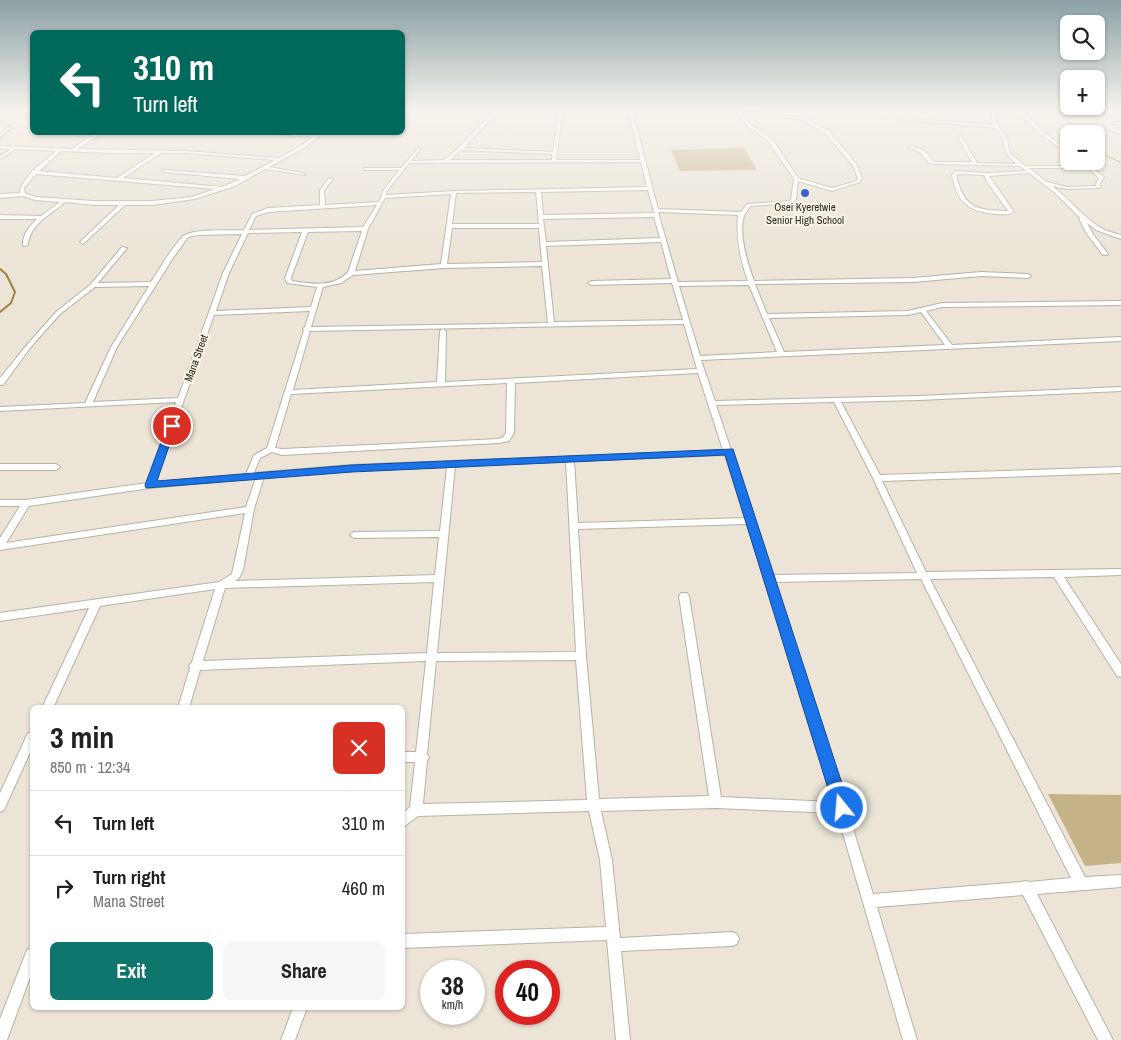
<!DOCTYPE html>
<meta charset="utf-8">
<style>
:root{--surface:#fff;--page:#f6f6f6;--text:#222;--muted:#767676;--line:#e0e0e0;--accent:#0f766e}
body{margin:0;font-family:"Archivo Narrow",sans-serif;background:var(--page);color:var(--text);height:100vh;display:flex;flex-direction:column;font-size:19px;white-space:nowrap}
*{box-sizing:border-box;margin:0}
p{font-size:16px;color:var(--muted)}
.icon{flex:none;width:28px;height:28px;fill:none;stroke:currentColor;stroke-width:2;stroke-linecap:round;stroke-linejoin:round}
.map{position:relative;flex:1;overflow:hidden}
.side{position:absolute;left:30px;top:705px;width:375px;height:305px;display:flex;flex-direction:column;background:var(--surface);border-radius:8px;box-shadow:0 1px 4px #0004}
.side>*{flex:none}
.banner{position:absolute;left:30px;top:30px;width:375px;height:105px;border-radius:8px;box-shadow:0 1px 4px #0004;background:#00695c;color:#fff;overflow:hidden}
.fabs{position:absolute;left:1060px;top:15px;display:grid;gap:10px}
.fabs a{display:grid;place-items:center;width:45px;height:45px;border-radius:8px;background:var(--surface);box-shadow:0 1px 4px #0004;font-size:25px}
.speed{position:absolute;left:420px;top:960px;display:flex;gap:10px;font-size:25px;font-weight:700;text-align:center}
.speed>*{display:grid;place-content:center;width:65px;height:65px;border-radius:50%;background:var(--surface);box-shadow:0 1px 4px #0004;line-height:1}
.speed small{font-size:12px;font-weight:400}
.speed .limit{border:8px solid #d22;background:#fff;color:#111}
.pin{position:absolute;display:grid;place-items:center;width:42px;height:42px;color:#fff;margin:-21px;border:2px solid #fff;border-radius:50%;box-shadow:0 1px 5px #0007}
.me{position:absolute;width:55px;margin:-28px;rotate:343deg;stroke-linejoin:round;filter:drop-shadow(0 0 4px #0008)}
.turn{display:flex;align-items:center;gap:18px;height:105px;padding:0 20px;font-size:22px}
.turn .icon{width:65px;height:65px;stroke-width:2.5}
.turn b{display:block;font-size:35px;line-height:42px}
.round{display:grid;place-items:center;flex:none;width:52px;height:52px;border-radius:8px;background:var(--page)}
.head{display:flex;align-items:center;justify-content:space-between;height:85px;padding:0 20px}
h1{font-size:30px;font-weight:700;line-height:38px}
.button{display:flex;gap:10px;margin-top:auto;padding:10px 20px}
.button a{flex:1;height:58px;border-radius:8px;background:var(--accent);color:#fff;font-size:20px;font-weight:700;line-height:58px;text-align:center}
.button a+a{background:var(--page);color:var(--text)}
ul{padding:0;list-style:none}
li{display:flex;align-items:center;gap:15px;height:65px;padding:0 20px;border-top:1px solid var(--line)}
li div{flex:1}
li b{display:block;font-size:19px}
li em{font-style:normal}
.map>svg:first-child{display:block}
.green{fill:#c6b288}
.lines{fill:none;stroke-linecap:round;stroke-linejoin:round}
.stream-far1{stroke:#a0823f;stroke-width:1}
.stream{stroke:#a0823f;stroke-width:2}
.minor-casing{stroke:#b8b2a5;stroke-width:2}
.minor{fill:#fff;fill-rule:evenodd}
.route{fill:#1a73e8;stroke:#114b97}
.poi-dot{fill:#3964d4;stroke:#f8f1e4;stroke-width:2}
.labels{text-anchor:middle;stroke-width:4.5;stroke-linejoin:round;paint-order:stroke}
.far-poi-label{font-size:11px;fill:#2c2a25;stroke:#f8f1e4}
.far-street-label{font-size:11px;fill:#2c2a25;stroke:#f8f1e4}
</style>
<div class="map">
<svg width="1121" height="1040" viewBox="0 0 1121 1040">
<rect width="100%" height="100%" fill="#ebe4d7"/>
<g class="green">
<polygon points="744,148 757,170 680,171 671,150"/>
<polygon points="1048,794 1121,795 1121,863 1085,866"/>
</g>
<g class="lines">
<g class="stream-far1">
<polyline points="1048,109 1070,122 1067,126 1078,134"/>
<polyline points="0,121 13,128 0,138"/>
<polyline points="1096,150 1121,163"/>
</g>
<polyline class="stream" points="0,269 6,274 15,292 11,303 0,312"/>
<g class="minor-casing">
<g id="minor">
<polygon points="14,109 18,109 18,111 15,112"/>
<path d="M496 109H500L464 148 553 152 559 109H563L556 160H640L628 109H632L658 209 741 212 747 204 789 201 791 199 794 179 769 142 748 126 734 109H762L776 114 806 118 829 131 857 165 862 178 860 182 832 191 798 181 796 199 792 203 751 206C748 209 745 213 744 216 738 234 748 264 754 281L913 278 981 272 1028 274 1031 276 1028 278 981 276 913 282 755 284 767 314 908 311 942 303 1121 301V305L942 307 926 311 952 345 1121 337V341L701 360 715 401 919 396 1121 387V391L919 400 841 402 880 475 1121 467V473L882 481 926 572 1121 569V575L1064 577 1121 664V677L1117 676 1054 577 930 579 1085 877 1121 875V887L1037 894 1113 1040H1098L1023 895 877 907 917 1040H903L837 813 716 808 601 811 612 860 620 938 732 932 737 934 739 939 737 944 732 946 621 951 630 1040H616L607 940 402 948V934L606 927 600 860 589 811 418 816 402 828V814L410 807 415 762H402V752H416L426 661 200 670 189 708H178L190 668 189 666 192 662 215 589 100 606 53 708H42L89 608 0 621V613L219 582 232 574 245 513 0 550V538L20 506H0V500H26L147 483 176 402 0 411V407L85 403 111 347 149 286 95 287 60 314 30 348 3 385H0V378L26 346 56 312 91 284 122 247 127 248 98 283 151 282C157 273 177 239 185 235 198 228 229 231 244 230L252 214 268 208 320 205V190L329 178 333 179 324 190 325 205 379 202 383 191 399 170H364V168H401L419 147 421 148 411 161 444 160 458 148ZM740 111H760L775 116 804 120 825 133 853 166 858 178 856 181 832 188 798 178 773 140 750 124ZM461 150 552 154V160H450ZM641 162 647 187 454 191 386 195 387 191 409 163ZM648 190 654 213 543 215 541 192ZM536 192 539 224H452L456 193ZM451 194 441 264 355 271 368 229 385 198ZM377 205 363 227 249 230 256 216 269 212ZM658 212 738 215C736 239 740 259 748 281L678 282ZM654 217 660 238 546 242 543 219ZM452 228H539L542 262 447 264ZM362 231 348 272C333 288 311 284 292 281L291 278 308 232ZM302 232 285 278 287 283 317 287 311 307 216 311 229 273 248 233ZM242 234 223 273 178 398 93 402 117 347 173 258 188 237 198 235ZM661 242 671 279 591 281 588 283 591 285 672 283 683 320 554 322 546 246ZM542 266 548 323 311 327 323 287 341 283 353 275 444 268ZM749 285 777 352 700 356 679 286ZM310 311 305 327 303 329 304 330 267 448 254 455 246 474 155 482 214 315ZM921 312 945 345 784 352 769 318 908 315ZM684 324 697 369 445 382 446 331 443 329 440 331 437 382 293 390 310 331ZM698 373 723 450 352 465 254 473 260 458 272 452 282 455 499 443 509 441 514 433 515 383ZM507 383 506 433 503 437 499 439 282 449 275 448 291 394ZM834 402 873 478 917 573 773 575 732 453 733 452 731 450 716 405ZM725 455 745 518 578 523 574 461ZM566 461 576 652 437 653 455 466ZM447 467 440 531 354 532 350 535 354 538 439 537 435 575 235 581 239 578 243 570 254 509 264 477 352 471ZM256 478 246 507 6 543 29 506 150 488ZM747 524 808 714 833 802 721 797 689 596 687 593H681L679 596 709 796 599 799 586 656 578 529ZM921 579 1071 878 1029 882 1026 881 1021 882 873 894 818 714 775 582ZM434 582 427 653 203 661 225 588ZM576 660 587 800 423 804 427 761 429 757 427 754 436 661Z"/>
<polygon points="859,109 864,109 865,110 863,111"/>
<path d="M992 109H996V122L1007 139 1010 153 1025 166H1083L1078 161H1083L1104 177 1100 184 1101 187 1099 188 1067 189 1052 186C1069 198 1081 215 1098 226 1105 231 1114 233 1121 235V239L1096 230 1087 223 1093 234 1108 254 1107 255H1103L1087 234 1079 219 1080 218 1054 192 1029 173 989 176 1014 212C1008 216 1001 214 994 214 967 211 957 202 952 175L955 171 988 173 1026 171 1020 166 935 164 929 163 920 152 908 147 910 146 924 150 933 161 935 162H972L958 137 960 136 962 137 977 163 1016 164 1006 153 1003 139 996 128 882 118 884 117 994 125 992 122ZM1029 168H1087L1099 178 1096 184V186L1067 187 1047 182ZM958 174 984 175 987 182 1008 211C977 210 964 209 956 175Z"/>
<path d="M1010 109C1024 109 1033 123 1043 131 1051 138 1060 144 1069 151V154L1040 134 1022 116Z"/>
<polygon points="1094,109 1098,109 1107,121 1121,122 1121,124 1109,123 1121,132 1121,135 1108,128"/>
<path d="M96 132H102L78 149 185 151 279 158 300 146 313 137 237 132 317 135 319 132H325L304 148 269 167 303 173 305 174V175L265 169 235 186 195 199 152 205H125L83 244 80 242 81 241 119 205H94L65 202C51 215 30 223 28 245L23 246C22 235 29 227 37 219H0V215L41 216 60 202 35 200 23 196 0 198V194L20 193V188L32 171 56 151 16 149 0 159V156L11 149 0 148V146L72 149ZM61 151 108 153H155L117 178 39 171ZM161 153H185L275 160 245 176 164 170 162 171 164 172 240 179 222 187 123 178ZM36 174 215 189 192 197 152 201H94L36 197 25 193 24 188Z"/>
<polygon points="0,464 56,464 60,467 56,470 0,470"/>
<polygon points="32,732 32,748 4,810 0,812 0,793 28,733"/>
<polygon points="32,948 32,972 7,1040 0,1040 0,1019 27,950"/>
<polygon points="293,1008 307,1008 295,1040 281,1040"/>
</g>
</g>
<use href="#minor" class="minor"/>
</g>
<linearGradient id="sky" x2="0" y2="1"><stop stop-color="#8ba0a4"/><stop offset="0.43" stop-color="#f6f3ed"/><stop offset="1" stop-color="#f6f3ed" stop-opacity="0"/></linearGradient>
<rect width="1121" height="255" fill="url(#sky)"/>
<polygon class="route" points="172,423 176,426 157,481 352,465 733,449 850,808 848,814 842,816 837,814 834,808 725,455 352,472 146,488 145,485 167,426"/>
<circle class="poi-dot" cx="805" cy="193" r="5"/>
<g class="labels">
<g class="far-poi-label">
<text x="805" y="211">Osei Kyeretwie<tspan x="805" dy="13">Senior High School</tspan></text>
</g>
<g class="far-street-label">
<text transform="translate(196 358) rotate(-70)" y="4">Mana Street</text>
</g>
</g>
</svg>
<div class="fabs">
<a><svg class="icon" aria-label="search" viewBox="0 0 24 24"><circle cx="10" cy="10" r="6"/><path d="M15 15l6 6"/></svg></a>
<a>+</a>
<a>−</a>
</div>
<div class="speed"><div>38<small>km/h</small></div><div class="limit">40</div></div>
<div class="pin" style="left:172px;top:426px;background:#d93025"><svg class="icon" aria-label="arrive" viewBox="0 0 24 24"><path d="M6 21V4h12l-3 4 3 4H6"/></svg></div>
<svg class="me" style="left:842px;top:808px" viewBox="-20 -20 40 40"><circle r="17" fill="#1a73e8" stroke="#fff" stroke-width="3"/><path d="M0-11L8 9 0 5-8 9z" fill="#fff"/></svg>
<div class="banner">
<div class="turn"><svg class="icon" aria-label="left" viewBox="0 0 24 24"><path d="M17 20v-9H6M10 6l-5 5 5 5"/></svg><div><b>310 m</b>Turn left</div></div>
</div>
<section class="side">
<div class="head"><div><h1>3 min</h1><p>850 m · 12:34</p></div><a class="round" style="background:#d93025;color:#fff"><svg class="icon" aria-label="close" viewBox="0 0 24 24"><path d="M6 6l12 12M18 6L6 18"/></svg></a></div>
<ul>
<li><svg class="icon" aria-label="left" viewBox="0 0 24 24"><path d="M17 20v-9H6M10 6l-5 5 5 5"/></svg><div><b>Turn left</b></div><em>310 m</em></li>
<li><svg class="icon" aria-label="right" viewBox="0 0 24 24"><path d="M7 20v-9h11M14 6l5 5-5 5"/></svg><div><b>Turn right</b><p>Mana Street</p></div><em>460 m</em></li>
</ul>
<div class="button"><a>Exit</a><a>Share</a></div>
</section>
</div>
